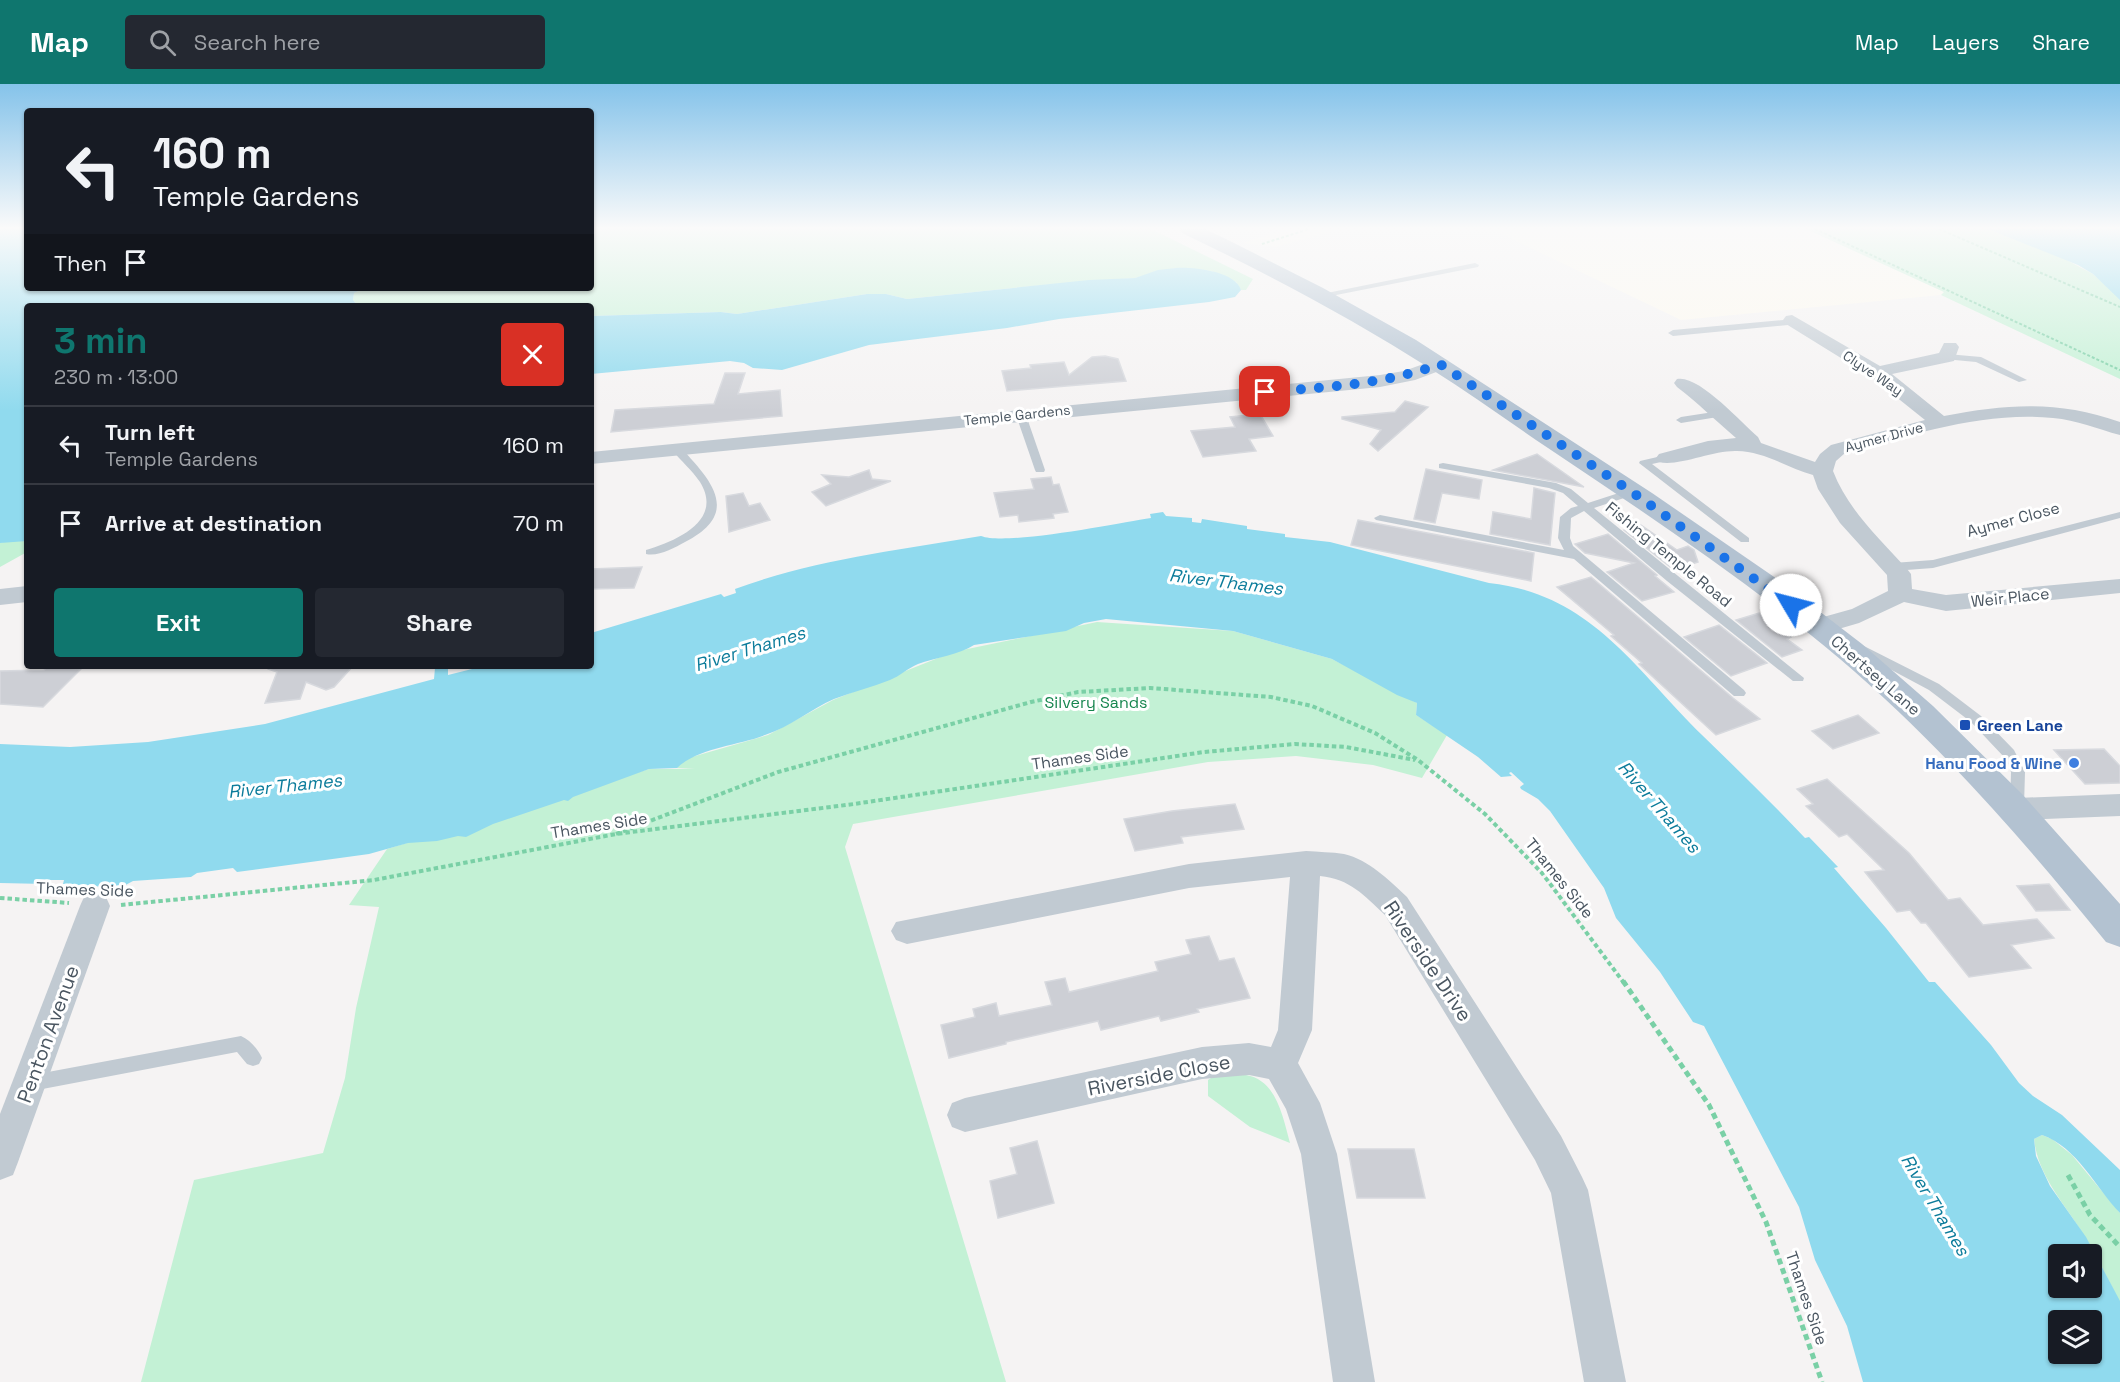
<!DOCTYPE html>
<meta charset="utf-8">
<style>
:root{--surface:#171b24;--page:#242831;--text:#f1f3f6;--muted:#9ea1a6;--line:#363941;--accent:#0f766e}
body{margin:0;font-family:"Space Grotesk",sans-serif;background:var(--page);color:var(--text);height:100vh;display:flex;flex-direction:column;font-size:22px;white-space:nowrap}
*{box-sizing:border-box;margin:0}
p{font-size:20px;color:var(--muted)}
.icon{flex:none;width:33px;height:33px;fill:none;stroke:currentColor;stroke-width:2;stroke-linecap:round;stroke-linejoin:round}
.map{position:relative;flex:1;overflow:hidden}
.sheet{position:absolute;left:24px;top:219px;width:570px;height:366px;display:flex;flex-direction:column;background:var(--surface);border-radius:6px;box-shadow:0 2px 4px #0004}
.sheet>*{flex:none}
.guide{position:absolute;left:24px;top:24px;width:570px;height:183px;border-radius:6px;box-shadow:0 2px 4px #0004;background:#171b24;color:var(--text);overflow:hidden}
.tools{position:absolute;left:2048px;top:1160px;display:grid;gap:12px}
.tools a{display:grid;place-items:center;width:54px;height:54px;border-radius:6px;background:var(--surface);box-shadow:0 2px 4px #0004;font-size:30px}
.pin{position:absolute;display:grid;place-items:center;width:51px;height:51px;color:#fff;margin:-26px;border-radius:12px;box-shadow:0 3px 9px #0006}
.me{position:absolute;width:66px;margin:-33px;rotate:307deg;stroke-linejoin:round;filter:drop-shadow(0 0 4px #0008)}
.turn{display:flex;align-items:center;gap:21px;height:126px;padding:0 30px;font-size:27px}
.turn .icon{width:78px;height:78px;stroke-width:2.5}
.turn b{display:block;font-size:42px;line-height:51px}
.then{display:flex;align-items:center;height:57px;padding:0 30px;background:#0003;gap:12px;font-size:22px}
.round{display:grid;place-items:center;flex:none;width:63px;height:63px;border-radius:6px;background:var(--page)}
.overview{display:flex;align-items:center;justify-content:space-between;height:102px;padding:0 30px}
h1{font-size:36px;font-weight:600;line-height:45px;color:var(--accent)}
.action{display:flex;gap:12px;margin-top:auto;padding:12px 30px}
.action a{flex:1;height:69px;border-radius:6px;background:var(--accent);color:#fff;font-size:24px;font-weight:600;line-height:69px;text-align:center}
.action a+a{background:var(--page);color:var(--text)}
ul{padding:0;list-style:none}
li{display:flex;align-items:center;gap:18px;height:78px;padding:0 30px;border-top:2px solid var(--line)}
li div{flex:1}
li b{display:block;font-size:22px}
li em{font-style:normal}
header{display:flex;align-items:center;gap:36px;box-sizing:border-box;height:84px;padding:0 30px;background:var(--accent);color:#fff}
header strong{font-size:28px}
nav{display:flex;gap:33px;margin-inline-start:auto;font-size:21px}
.search{width:420px;height:54px;background:var(--page);display:flex;align-items:center;gap:15px;box-sizing:border-box;padding:0 21px;border-radius:6px;color:var(--muted);font-size:22px}
.map>svg:first-child{display:block}
.commercial{fill:#fdf9ef}
.green{fill:#c3f1d5}
.water{fill:#90daee;fill-rule:evenodd}
.building{fill:#cdcfd5;stroke:#d7d9de;stroke-width:1.5}
.lines{fill:none;stroke-linecap:round;stroke-linejoin:round}
.path-far2{stroke:#7ad0a6;stroke-width:2;stroke-dasharray:3 2;stroke-linecap:butt}
.path-far1{stroke:#7ad0a6;stroke-width:4;stroke-dasharray:4.5 3;stroke-linecap:butt}
.path{stroke:#7ad0a6;stroke-width:5;stroke-dasharray:6 4;stroke-linecap:butt}
.service{fill:#c1cad2;fill-rule:evenodd}
.minor{fill:#c1cad2;fill-rule:evenodd}
.primary{fill:#b3c2d1;fill-rule:evenodd}
.route{stroke:#1a73e8;stroke-width:10;stroke-dasharray:0 18}
.transit-dot{fill:#1a4fb4;stroke:#fff;stroke-width:2}
.shop-dot{fill:#3f7fe0;stroke:#fff;stroke-width:2}
.labels{text-anchor:middle;stroke-width:6;stroke-linejoin:round;paint-order:stroke}
.far-street-label{font-size:14px;fill:#4a5661;stroke:#fff}
.street-label{font-size:16px;fill:#4a5661;stroke:#fff}
.park-label{font-size:16px;fill:#17864f;stroke:#fff}
.transit-label{font-size:16px;font-weight:bold;fill:#164399;stroke:#fff;text-anchor:start}
.shop-label{font-size:16px;font-weight:bold;fill:#366cbe;stroke:#fff;text-anchor:end}
.water-label{font-size:18px;font-style:italic;fill:#0c7c9b;stroke:#fff}
.near-street-label{font-size:20px;fill:#4a5661;stroke:#fff}
</style>
<header>
<strong>Map</strong>
<div class="search"><svg class="icon" aria-label="search" viewBox="0 0 24 24"><circle cx="10" cy="10" r="6"/><path d="M15 15l6 6"/></svg>Search here</div>
<nav><a>Map</a><a>Layers</a><a>Share</a></nav>
</header>
<div class="map">
<svg width="2120" height="1298" viewBox="0 0 2120 1298">
<rect width="100%" height="100%" fill="#f5f3f3"/>
<g class="commercial">
<polygon points="1286,145 1340,145 1276,163 1243,159"/>
<polygon points="1491,145 1806,145 1944,208 1941,211 1681,236"/>
</g>
<g class="green">
<polygon points="591,145 1151,145 1253,195 1246,206 1241,206 1236,198 1211,187 1176,184 1135,194 1043,201 907,215 886,210 867,210 737,230 721,228 591,232 591,222 366,222 357,221 353,216 354,209 365,204 591,204"/>
<polygon points="1806,145 1988,145 2053,169 2093,190 2120,214 2120,295 1941,211 1944,208"/>
<polygon points="8,457 27,457 27,468 0,483 0,459"/>
<polygon points="1097,538 1233,547 1332,575 1417,619 1416,631 1447,651 1422,694 1373,681 1296,672 1208,678 853,740 845,763 1006,1298 141,1298 194,1096 323,1069 345,994 356,924 379,823 349,821 387,765 649,685 695,685 657,683 768,651 833,616 953,568"/>
<path d="M1217 990C1227 990 1237 989 1246 991 1277 996 1283 1034 1290 1059L1250 1043 1208 1012V996Z"/>
<path d="M2042 1051 2052 1055 2072 1071 2120 1129V1219C2109 1197 2098 1174 2085 1153 2066 1121 2038 1093 2034 1055Z"/>
</g>
<g class="water">
<polygon points="0,145 27,145 27,204 365,204 354,209 353,216 357,221 366,222 27,222 27,457 0,459"/>
<polygon points="1988,145 2120,145 2120,216 2093,190 2078,181"/>
<path d="M1176 184C1193 183 1235 187 1241 206L1235 213 1209 218 1059 235 1007 244 869 261 782 286 753 284 744 279 730 277 591 290V232L721 228 737 230 867 210H886L907 215 1089 196 1135 194 1158 186Z"/>
<path d="M1163 428 1166 432 1192 434V438L1201 439 1202 435 1247 442V445L1285 450V453L1330 458 1489 499C1591 510 1635 585 1702 651 1737 685 1772 719 1805 754L1809 753 1838 783 1834 784 1886 844 1929 898H1935L1991 961 2019 999 2033 1012 2062 1031 2120 1086V1129C2095 1103 2077 1063 2042 1051L2034 1055 2036 1072 2050 1102 2086 1153 2120 1217V1298H1863L1847 1242 1815 1176 1799 1123 1704 942 1693 938 1660 888 1616 834 1604 804 1550 727 1538 715 1521 705 1520 703 1524 700 1511 688 1509 689 1512 692 1501 693 1478 673 1416 631 1417 619 1397 611 1332 575 1233 547 1106 535 1084 539 1066 547 974 561C960 570 935 574 918 580 908 584 900 592 890 596 872 603 853 608 834 615 811 625 790 643 765 651 737 662 699 663 677 684L649 685 573 713 568 717 564 716 493 740 466 753 458 752 437 757 408 759 369 770 237 788 233 784 197 789 191 793 133 797 120 804 63 800 64 796H50L46 800 0 799V660L70 663 148 658 265 640 434 595 435 584 448 582V591L484 582H591V549L721 510 724 513 736 509 735 505C813 476 899 466 981 452 1007 462 1118 439 1151 434L1150 430ZM2058 1170H2091V1203H2058ZM2058 1236H2091V1269H2058Z"/>
</g>
<g class="building">
<polygon points="1105,272 1118,275 1126,297 1007,307 1002,287 1031,284 1030,281 1064,278 1069,291 1092,273"/>
<polygon points="725,289 745,289 738,310 780,306 782,332 611,348 615,326 714,320"/>
<polygon points="1405,317 1428,323 1378,367 1370,360 1381,346 1342,335 1342,333 1395,328"/>
<polygon points="1260,330 1273,352 1249,355 1256,367 1203,373 1191,347 1235,343 1230,333"/>
<polygon points="1537,370 1557,384 1584,403 1493,386"/>
<polygon points="1426,385 1482,396 1479,415 1442,409 1435,439 1414,435"/>
<polygon points="869,386 872,395 891,397 826,422 812,408 831,400 822,391 849,393"/>
<polygon points="1051,393 1053,401 1059,400 1068,428 1053,430 1054,434 1019,438 1018,431 1000,433 994,409 1034,405 1031,395"/>
<polygon points="1534,404 1555,409 1550,461 1490,450 1493,428 1531,435"/>
<polygon points="743,409 749,422 760,419 770,436 729,448 726,412"/>
<polygon points="1358,436 1534,469 1531,497 1351,461"/>
<polygon points="1641,441 1677,466 1688,462 1694,466 1698,478 1674,486 1624,446"/>
<polygon points="1608,450 1657,491 1655,492 1674,508 1642,517 1607,488 1634,479 1585,469 1575,460"/>
<polygon points="642,483 634,504 591,505 591,485"/>
<polygon points="1591,493 1733,614 1760,635 1716,651 1639,580 1642,579 1611,552 1614,551 1557,503"/>
<polygon points="1759,529 1791,553 1787,555 1802,566 1782,573 1736,536"/>
<polygon points="1719,541 1767,579 1731,592 1684,553"/>
<polygon points="268,582 353,582 334,603 326,606 306,598 300,615 265,619 277,588 268,585"/>
<polygon points="47,583 81,585 43,623 0,620 0,587 44,586"/>
<polygon points="1858,631 1879,649 1833,665 1812,647"/>
<polygon points="2104,665 2120,682 2120,699 2085,700 2054,666"/>
<polygon points="1827,695 1909,769 1948,816 1960,814 1983,841 2037,835 2054,854 2011,861 2031,884 1969,893 1926,839 1921,839 1910,826 1897,828 1865,788 1884,786 1847,750 1839,753 1806,722 1813,720 1797,705"/>
<polygon points="1235,720 1244,745 1181,753 1183,759 1135,767 1124,735 1172,727"/>
<polygon points="2049,800 2070,826 2036,827 2017,802"/>
<polygon points="1209,852 1219,877 1234,874 1250,914 1197,925 1199,928 1161,937 1159,932 1101,946 1098,937 1006,958 1006,960 949,974 941,941 975,933 973,925 996,919 999,932 1052,921 1045,898 1065,894 1069,908 1158,887 1155,878 1191,870 1186,856"/>
<polygon points="1037,1057 1054,1119 998,1134 990,1097 1017,1090 1010,1064"/>
<polygon points="1348,1065 1414,1065 1425,1114 1357,1114"/>
</g>
<g class="lines">
<g class="path-far2">
<polyline points="1815,145 2120,286"/>
<polyline points="1939,145 2120,223"/>
<polyline points="1262,160 1309,145"/>
</g>
<g class="path-far1">
<polyline points="616,750 778,688 1031,618 1078,608 1150,604 1271,613 1312,622 1375,649 1418,676 1485,730 1542,789 1624,899"/>
<polyline points="0,814 69,819"/>
<polyline points="121,821 374,796 616,750 854,720 1204,668 1295,660 1346,663 1415,676"/>
</g>
<g class="path">
<polyline points="1623,897 1709,1021 1766,1138 1822,1298"/>
<polyline points="2068,1091 2090,1131 2120,1163"/>
</g>
<g class="service">
<polygon points="1475,179 1479,181 1478,183 1321,214 1317,211"/>
<polygon points="1795,235 1799,238 1798,240 1673,252 1668,249 1673,246"/>
<polygon points="1947,270 1981,273 2027,296 2019,298 1976,278 1944,275 1944,271"/>
<polygon points="1720,327 1725,330 1724,332 1681,339 1676,336 1681,333"/>
<polygon points="1021,328 1026,331 1045,386 1044,388 1036,388 1035,386 1016,331"/>
<path d="M677 363 681 364C711 396 742 429 685 458 674 464 658 473 646 470V466C676 457 724 437 700 398 692 386 681 377 672 366Z"/>
<polygon points="1666,371 1671,374 1670,376 1652,380 1749,454 1749,458 1741,458 1639,379 1640,377"/>
<polygon points="1443,379 1556,399 1571,405 1588,419 1628,406 1636,406 1636,410 1594,424 1804,594 1803,597 1793,597 1667,497 1584,427 1571,434 1570,454 1573,462 1744,606 1746,609 1744,612 1734,612 1574,475 1376,436 1374,434 1380,431 1564,466 1558,454 1560,433 1571,424 1578,422 1563,409 1549,404 1439,384 1439,380"/>
<polygon points="2120,428 2120,434 1933,484 1893,487 1887,483 1893,479 1933,476"/>
<polygon points="1860,560 1939,600 1981,632 2014,666 2025,688 2024,722 2022,726 2012,726 2010,722 2011,688 2004,673 1971,638 1929,606 1856,567 1854,564 1856,561"/>
<path d="M241 952C250 956 258 965 262 974L259 980 253 982 247 980 237 968 32 1007 26 1005 23 999 26 993 32 991Z"/>
</g>
<g class="minor">
<path d="M1792 231 1880 282 1939 269 1944 259H1956L1959 263 1954 277 1892 290 1944 332C2007 320 2058 316 2120 338V351C2097 345 2077 336 2053 334 1984 327 1911 351 1845 369L1836 377 1833 387C1848 426 1879 454 1907 485L1911 490 1912 505 1946 511 2120 495V509L1946 527 1904 518 1859 539 1818 551 1809 549 1806 543 1809 537 1852 525 1888 507 1887 491 1840 439 1818 405 1813 391C1788 384 1763 367 1737 367 1713 366 1678 383 1659 378L1656 374 1659 370 1708 357 1736 354C1715 336 1699 320 1677 303L1674 299 1677 295C1698 290 1741 338 1758 353L1761 359 1815 378 1820 370 1831 361 1925 336 1870 292 1786 240 1783 236 1786 232Z"/>
<polygon points="1440,274 1447,276 1449,280 1447,284 1415,296 1380,303 591,380 591,368 1380,291 1404,287"/>
<polygon points="27,502 27,518 0,521 0,505"/>
<polygon points="2120,710 2120,732 2017,736 2007,733 2003,725 2007,717 2017,714"/>
<path d="M1306 767C1318 768 1332 768 1344 770 1369 776 1389 796 1407 813L1561 1052 1582 1093 1588 1106 1626 1298H1584L1551 1109 1535 1076 1385 831C1364 811 1350 795 1320 792L1312 946 1298 979 1320 1019 1337 1070 1375 1298H1333L1301 1070 1286 1025 1269 995 1249 991 1202 995 965 1048 952 1043 947 1031 952 1019 965 1014 1202 963 1249 959 1271 963 1278 946 1290 793 1189 804 907 860 896 856 891 847 896 838 1189 780Z"/>
<polygon points="95,809 106,813 110,822 18,1078 13,1091 0,1096 0,1030 80,822 84,813"/>
</g>
<path class="primary" d="M1180 145H1205L1228 156 1323 204 1416 256 1652 409 1780 497 1862 560 1933 622 2022 710 2120 820V863L2106 858C2025 758 1939 659 1840 575 1748 497 1648 431 1548 364 1509 338 1471 310 1431 285 1351 234 1268 190 1182 149Z"/>
</g>
<linearGradient id="sky" x2="0" y2="1"><stop stop-color="#85c3ea"/><stop offset="0.44" stop-color="#fafafa"/><stop offset="1" stop-color="#fafafa" stop-opacity="0"/></linearGradient>
<rect width="2120" height="327" fill="url(#sky)"/>
<g class="lines">
<path class="route" d="M1265 308C1325 303 1384 301 1440 280L1632 408 1791 521"/>
</g>
<rect class="transit-dot" x="1959" y="635" width="12" height="12" rx="3"/>
<circle class="shop-dot" cx="2074" cy="679" r="6"/>
<g class="labels">
<g class="far-street-label">
<text transform="translate(1873 289) rotate(34)" y="5">Clyve Way</text>
<text transform="translate(1017 331) rotate(-6)" y="5">Temple Gardens</text>
<text transform="translate(1884 353) rotate(-15)" y="5">Aymer Drive</text>
</g>
<g class="street-label">
<text transform="translate(2013 435) rotate(-15)" y="6">Aymer Close</text>
<text transform="translate(1669 470) rotate(39)" y="6">Fishing Temple Road</text>
<text transform="translate(2010 513) rotate(-6)" y="6">Weir Place</text>
<text transform="translate(1876 591) rotate(41)" y="6">Chertsey Lane</text>
<text transform="translate(1080 673) rotate(-8)" y="6">Thames Side</text>
<text transform="translate(599 741) rotate(-9)" y="6">Thames Side</text>
<text transform="translate(1560 794) rotate(51)" y="6">Thames Side</text>
<text transform="translate(85 805) rotate(2)" y="6">Thames Side</text>
<text transform="translate(1807 1214) rotate(71)" y="6">Thames Side</text>
</g>
<g class="park-label">
<text x="1096" y="624">Silvery Sands</text>
</g>
<g class="transit-label">
<text x="1977" y="647">Green Lane</text>
</g>
<g class="shop-label">
<text x="2062" y="685">Hanu Food &amp; Wine</text>
</g>
<g class="water-label">
<text transform="translate(1226 498) rotate(7)" y="6">River Thames</text>
<text transform="translate(750 565) rotate(-17)" y="6">River Thames</text>
<text transform="translate(285 702) rotate(-6)" y="6">River Thames</text>
<text transform="translate(1659 723) rotate(49)" y="6">River Thames</text>
<text transform="translate(1935 1121) rotate(59)" y="6">River Thames</text>
</g>
<g class="near-street-label">
<text transform="translate(1428 877) rotate(56)" y="7">Riverside Drive</text>
<text transform="translate(48 950) rotate(-70)" y="7">Penton Avenue</text>
<text transform="translate(1159 991) rotate(-11)" y="7">Riverside Close</text>
</g>
</g>
</svg>
<div class="tools">
<a><svg class="icon" aria-label="sound" viewBox="0 0 24 24"><path d="M4 9h4l5-4v14l-5-4H4zM17 9q2 3 0 6"/></svg></a>
<a><svg class="icon" aria-label="layers" viewBox="0 0 24 24"><path d="M12 4l9 5-9 5-9-5zM3 14l9 5 9-5"/></svg></a>
</div>
<div class="pin" style="left:1265px;top:308px;background:#d93025"><svg class="icon" aria-label="arrive" viewBox="0 0 24 24"><path d="M6 21V4h12l-3 4 3 4H6"/></svg></div>
<svg class="me" style="left:1791px;top:521px" viewBox="-20 -20 40 40"><circle r="19" fill="#fff"/><path d="M0-13L10 11 0 6-10 11z" fill="#1a73e8"/></svg>
<div class="guide">
<div class="turn"><svg class="icon" aria-label="left" viewBox="0 0 24 24"><path d="M17 20v-9H6M10 6l-5 5 5 5"/></svg><div><b>160 m</b>Temple Gardens</div></div>
<div class="then">Then<svg class="icon" aria-label="arrive" viewBox="0 0 24 24"><path d="M6 21V4h12l-3 4 3 4H6"/></svg></div>
</div>
<section class="sheet">
<div class="overview"><div><h1>3 min</h1><p>230 m · 13:00</p></div><a class="round" style="background:#d93025;color:#fff"><svg class="icon" aria-label="close" viewBox="0 0 24 24"><path d="M6 6l12 12M18 6L6 18"/></svg></a></div>
<ul>
<li><svg class="icon" aria-label="left" viewBox="0 0 24 24"><path d="M17 20v-9H6M10 6l-5 5 5 5"/></svg><div><b>Turn left</b><p>Temple Gardens</p></div><em>160 m</em></li>
<li><svg class="icon" aria-label="arrive" viewBox="0 0 24 24"><path d="M6 21V4h12l-3 4 3 4H6"/></svg><div><b>Arrive at destination</b></div><em>70 m</em></li>
</ul>
<div class="action"><a>Exit</a><a>Share</a></div>
</section>
</div>
